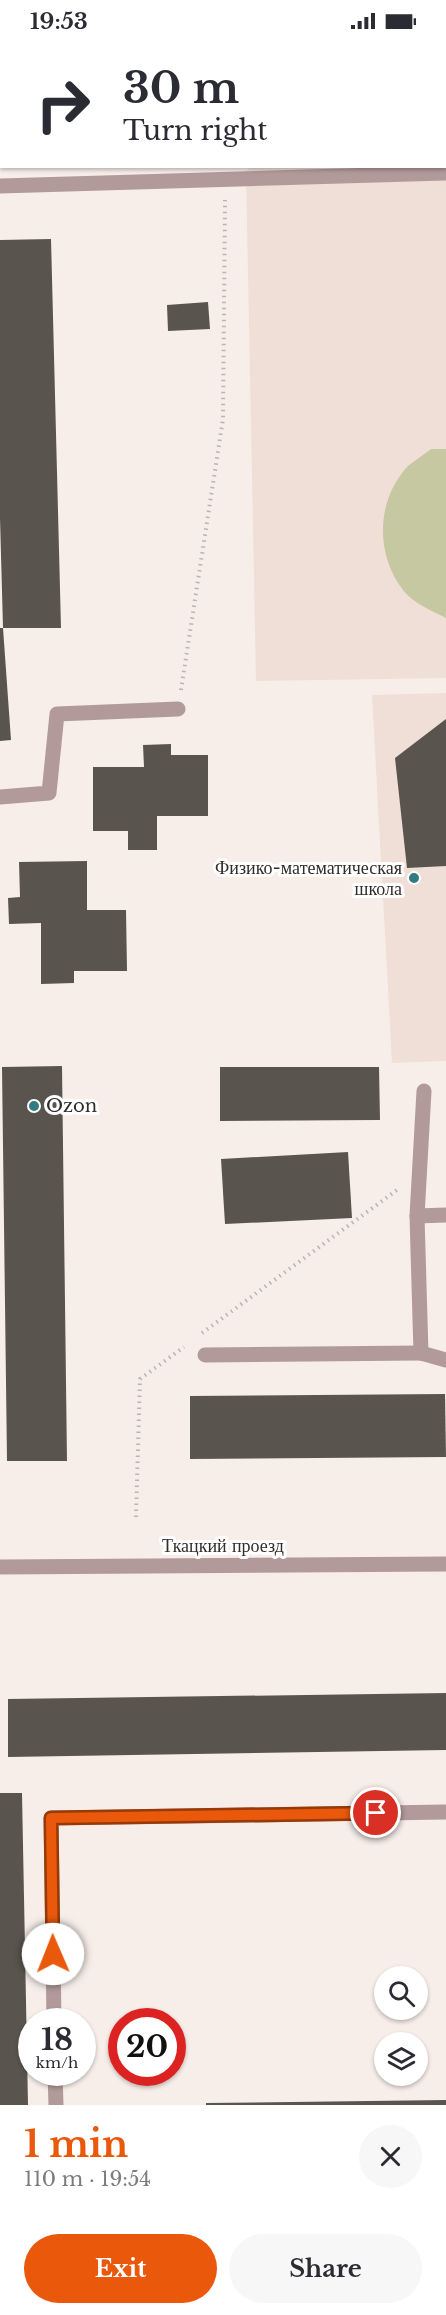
<!DOCTYPE html>
<meta charset="utf-8">
<style>
:root{--surface:#fff;--page:#f7f7f7;--text:#2b2b33;--muted:#7c7c81;--accent:#ea580c}
body{margin:0;font-family:"Libre Baskerville",serif;background:var(--page);color:var(--text);height:100vh;display:flex;flex-direction:column;font-size:22px;white-space:nowrap}
*{box-sizing:border-box;margin:0}
p{font-size:20px;color:var(--muted)}
.icon{flex:none;width:33px;height:33px;fill:none;stroke:currentColor;stroke-width:2;stroke-linecap:round;stroke-linejoin:round}
.map{position:relative;height:2063px;overflow:hidden}
.sheet{display:flex;flex-direction:column;background:var(--surface);flex:1}
.sheet>*{flex:none}
.guide{position:absolute;left:0px;top:0px;width:447px;height:126px;box-shadow:0 2px 4px #0004;background:#fff;color:var(--text);overflow:hidden}
.buttons{position:absolute;left:374px;top:1924px;display:grid;gap:12px}
.buttons a{display:grid;place-items:center;width:54px;height:54px;border-radius:50%;background:var(--surface);box-shadow:0 2px 4px #0004;font-size:30px}
.speed{position:absolute;left:18px;top:1966px;display:flex;gap:12px;font-size:30px;font-weight:700;text-align:center}
.speed>*{display:grid;place-content:center;width:78px;height:78px;border-radius:50%;background:var(--surface);box-shadow:0 2px 4px #0004;line-height:1}
.speed small{font-size:15px;font-weight:400}
.speed .limit{border:9px solid #d22;background:#fff;color:#111}
.pin{position:absolute;display:grid;place-items:center;width:51px;height:51px;color:#fff;margin:-26px;border:3px solid #fff;border-radius:50%;box-shadow:0 2px 6px #0007}
.me{position:absolute;width:66px;margin:-33px;rotate:359deg;stroke-linejoin:round;filter:drop-shadow(0 0 4px #0008)}
.turn{display:flex;align-items:center;gap:21px;height:126px;padding:0 24px;font-size:27px}
.turn .icon{width:78px;height:78px;stroke-width:2.5}
.turn b{display:block;font-size:42px;line-height:51px}
.round{display:grid;place-items:center;flex:none;width:63px;height:63px;border-radius:32px;background:var(--page)}
.overview{display:flex;align-items:center;justify-content:space-between;height:102px;padding:0 24px}
h1{font-size:36px;font-weight:700;line-height:45px;color:var(--accent)}
.action{display:flex;gap:12px;margin-top:auto;padding:12px 24px}
.action a{flex:1;height:69px;border-radius:36px;background:var(--accent);color:#fff;font-size:24px;font-weight:700;line-height:69px;text-align:center}
.action a+a{background:var(--page);color:var(--text)}
.status{display:flex;justify-content:space-between;align-items:center;height:42px;padding:0 30px;background:var(--surface);direction:ltr}
.status svg{height:16px;fill:currentColor}
.map>svg:first-child{display:block}
.built{fill:#f0dfd6}
.green{fill:#c5c8a0}
.building{fill:#59554e}
.lines{fill:none;stroke-linecap:round;stroke-linejoin:round}
.path{stroke:#bbb4b0;stroke-width:4;stroke-dasharray:1.5 4.5;stroke-linecap:butt}
.minor{stroke:#b29a9a;stroke-width:15}
.route-casing{stroke:#983908;stroke-width:15}
.route{stroke:#ea580c;stroke-width:10}
.poi-dot{fill:#337b83;stroke:#fff;stroke-width:2}
.labels{text-anchor:middle;stroke-width:6;stroke-linejoin:round;paint-order:stroke}
.poi-label{font-size:18px;fill:#312d2b;stroke:#fff;text-anchor:end}
.street-label{font-size:18px;fill:#312d2b;stroke:#fff}
</style>
<div class="status"><b>19:53</b><svg viewBox="0 0 49 12"><path d="M0 12V9h3v3zM5 12V6h3v6zM10 12V3h3v9zM15 12V0h3v12zM26 1h20v11H26zM47 4h2v5h-2z"/></svg></div>
<div class="map">
<svg width="446" height="2063" viewBox="0 0 446 2063">
<rect width="100%" height="100%" fill="#f7eee9"/>
<g class="built">
<polygon points="410,0 446,0 446,636 256,639 246,129 252,124 446,124 446,2 409,1"/>
<polygon points="446,651 446,1019 392,1021 372,653"/>
</g>
<path class="green" d="M431 407H446V576C432 569 413 561 403 548 375 512 376 458 408 424 415 418 424 413 431 407Z"/>
<g class="building">
<polygon points="51,197 61,586 3,586 11,698 0,699 0,586 3,586 0,476 0,198"/>
<polygon points="208,260 210,287 168,289 167,263"/>
<polygon points="446,677 446,824 407,826 395,716"/>
<polygon points="171,702 171,713 208,713 208,774 157,774 157,808 128,808 128,789 93,789 93,725 144,725 143,703"/>
<polygon points="87,819 87,868 126,868 127,929 74,929 74,941 41,942 41,881 9,882 8,856 20,855 19,820"/>
<polygon points="62,1024 67,1419 7,1419 2,1025"/>
<polygon points="220,1025 379,1025 380,1078 220,1079"/>
<polygon points="348,1110 352,1176 225,1182 221,1117"/>
<polygon points="445,1352 446,1415 190,1417 190,1354"/>
<polygon points="446,1651 446,1708 8,1715 8,1657"/>
<polygon points="0,1751 22,1751 28,2063 0,2063"/>
<polygon points="446,2058 446,2063 206,2063 206,2061"/>
</g>
<g class="lines">
<g class="path">
<polyline points="378,2 380,0"/>
<polyline points="181,648 223,377 225,158"/>
<polyline points="202,1291 397,1148"/>
<polyline points="136,1475 140,1337 184,1305"/>
</g>
<g class="minor">
<polyline points="0,144 446,131"/>
<polyline points="0,755 49,751 57,672 178,667"/>
<polyline points="424,1049 417,1174 421,1311 446,1318"/>
<polyline points="417,1174 446,1173"/>
<polyline points="205,1313 421,1311"/>
<polyline points="0,1525 446,1522"/>
<polyline points="54,1980 51,1776 446,1770"/>
<polyline points="55,2031 56,2063"/>
</g>
</g>
<g class="lines">
<g class="route-casing">
<polyline id="route" points="53,1912 51,1776 376,1771"/>
</g>
<use href="#route" class="route"/>
</g>
<g class="poi-dot">
<circle cx="414" cy="836" r="6"/>
<circle cx="34" cy="1064" r="6"/>
</g>
<g class="labels">
<g class="poi-label">
<text x="402" y="832">Физико-математическая<tspan x="402" dy="21">школа</tspan></text>
<text x="46" y="1070" text-anchor="start">Ozon</text>
</g>
<g class="street-label">
<text x="223" y="1510">Ткацкий проезд</text>
</g>
</g>
</svg>
<div class="buttons">
<a><svg class="icon" aria-label="search" viewBox="0 0 24 24"><circle cx="10" cy="10" r="6"/><path d="M15 15l6 6"/></svg></a>
<a><svg class="icon" aria-label="layers" viewBox="0 0 24 24"><path d="M12 4l9 5-9 5-9-5zM3 14l9 5 9-5"/></svg></a>
</div>
<div class="speed"><div>18<small>km/h</small></div><div class="limit">20</div></div>
<div class="pin" style="left:376px;top:1771px;background:#d93025"><svg class="icon" aria-label="arrive" viewBox="0 0 24 24"><path d="M6 21V4h12l-3 4 3 4H6"/></svg></div>
<svg class="me" style="left:53px;top:1912px" viewBox="-20 -20 40 40"><circle r="19" fill="#fff"/><path d="M0-13L10 11 0 6-10 11z" fill="#ea580c"/></svg>
<div class="guide">
<div class="turn"><svg class="icon" aria-label="right" viewBox="0 0 24 24"><path d="M7 20v-9h11M14 6l5 5-5 5"/></svg><div><b>30 m</b>Turn right</div></div>
</div>
</div>
<section class="sheet">
<div class="overview"><div><h1>1 min</h1><p>110 m · 19:54</p></div><a class="round"><svg class="icon" aria-label="close" viewBox="0 0 24 24"><path d="M6 6l12 12M18 6L6 18"/></svg></a></div>
<div class="action"><a>Exit</a><a>Share</a></div>
</section>
